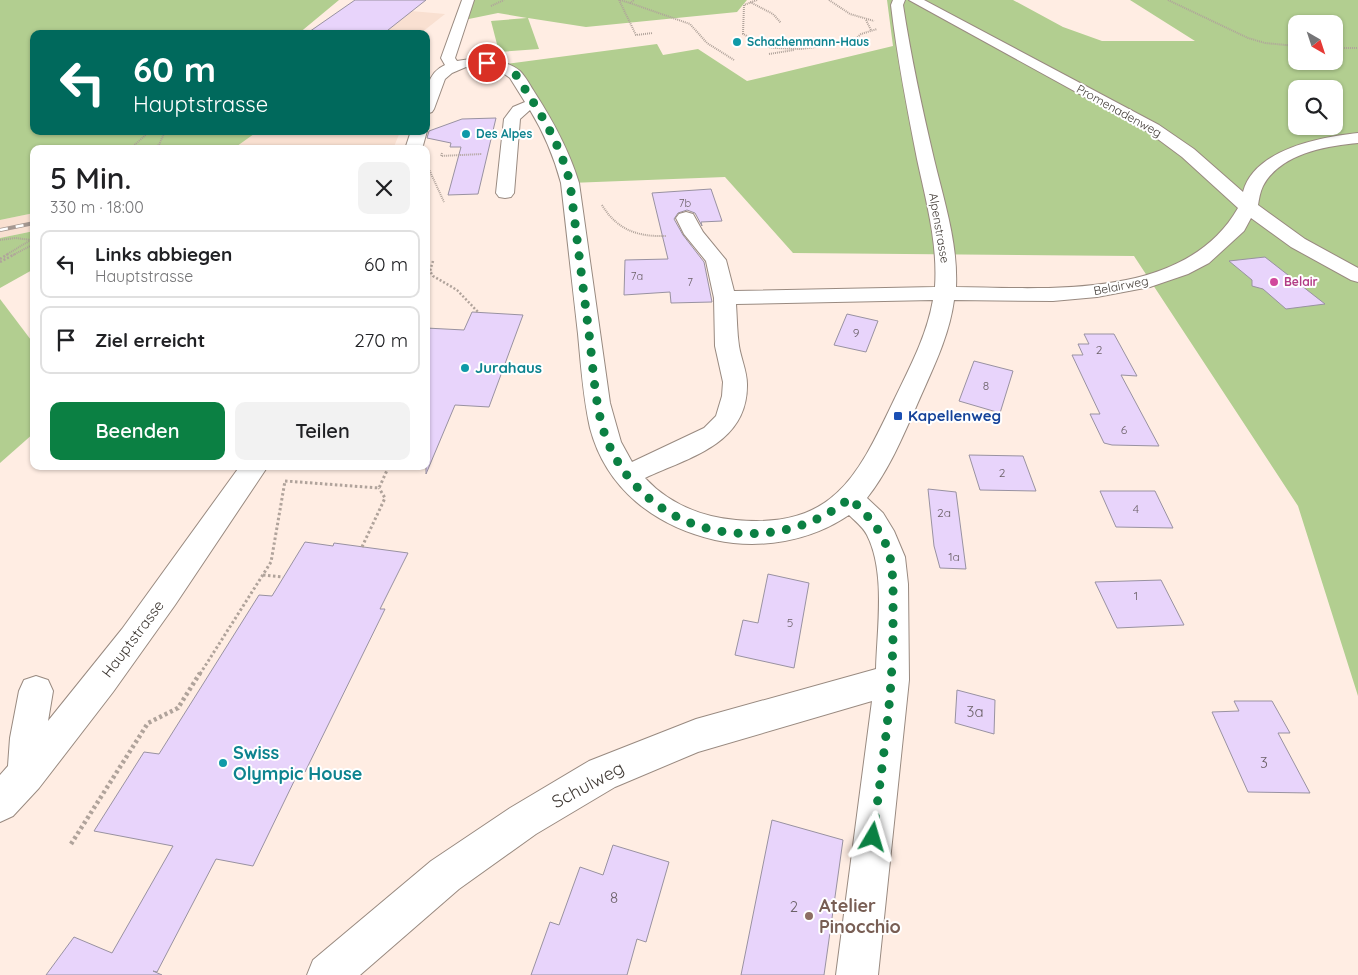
<!DOCTYPE html>
<html lang="de">
<meta charset="utf-8">
<style>
:root{--surface:#fff;--page:#f2f2f2;--text:#202124;--muted:#757577;--line:#e0e0e0;--accent:#0b8043}
body{margin:0;font-family:Quicksand,sans-serif;background:var(--page);color:var(--text);height:100vh;display:flex;flex-direction:column;font-size:19px;white-space:nowrap}
*{box-sizing:border-box;margin:0}
p{font-size:16px;color:var(--muted)}
.icon{flex:none;width:28px;height:28px;fill:none;stroke:currentColor;stroke-width:2;stroke-linecap:round;stroke-linejoin:round}
.map{position:relative;flex:1;overflow:hidden}
.drawer{position:absolute;left:30px;top:145px;width:400px;height:325px;display:flex;flex-direction:column;background:var(--surface);border-radius:10px;box-shadow:0 1px 4px #0004}
.drawer>*{flex:none}
.top-card{position:absolute;left:30px;top:30px;width:400px;height:105px;border-radius:10px;box-shadow:0 1px 4px #0004;background:#00695c;color:#fff;overflow:hidden}
.needle{width:32px;rotate:141deg}
.controls{position:absolute;left:1288px;top:15px;display:grid;gap:10px}
.controls a{display:grid;place-items:center;width:55px;height:55px;border-radius:10px;background:var(--surface);box-shadow:0 1px 4px #0004;font-size:25px}
.pin{position:absolute;display:grid;place-items:center;width:42px;height:42px;color:#fff;margin:-21px;border:2px solid #fff;border-radius:50%;box-shadow:0 1px 5px #0007}
.me{position:absolute;width:55px;margin:-28px;rotate:7deg;stroke-linejoin:round;filter:drop-shadow(0 0 4px #0008)}
.turn{display:flex;align-items:center;gap:18px;height:105px;padding:0 20px;font-size:22px}
.turn .icon{width:65px;height:65px;stroke-width:2.5}
.turn b{display:block;font-size:35px;line-height:42px}
.round{display:grid;place-items:center;flex:none;width:52px;height:52px;border-radius:10px;background:var(--page)}
.overview{display:flex;align-items:center;justify-content:space-between;height:85px;padding:0 20px}
h1{font-size:30px;font-weight:600;line-height:38px}
.action{display:flex;gap:10px;margin-top:auto;padding:10px 20px}
.action a{flex:1;height:58px;border-radius:10px;background:var(--accent);color:#fff;font-size:20px;font-weight:600;line-height:58px;text-align:center}
.action a+a{background:var(--page);color:var(--text)}
ul{padding:0;list-style:none}
li{display:flex;align-items:center;gap:15px;height:68px;margin:0 10px 8px;padding:0 10px;border:2px solid var(--line);border-radius:10px}
li div{flex:1}
li b{display:block;font-size:19px}
li em{font-style:normal}
.map>svg:first-child{display:block}
.built{fill:#f9e0d1}
.green{fill:#b2ce90;fill-rule:evenodd}
.building{fill:#e8d4fb;stroke:#9992a1}
.lines{fill:none;stroke-linecap:round;stroke-linejoin:round}
.minor-casing{stroke:#998a80;stroke-width:2}
.path-far3{stroke:#b0a39b;stroke-width:2;stroke-dasharray:1 1;stroke-linecap:butt}
.path-far2{stroke:#b0a39b;stroke-width:2.5;stroke-dasharray:2 2;stroke-linecap:butt}
.path-far1{stroke:#b0a39b;stroke-width:3;stroke-dasharray:2.5 2.5;stroke-linecap:butt}
.path{stroke:#b0a39b;stroke-width:4.5;stroke-dasharray:3 3;stroke-linecap:butt}
.minor{fill:#fff;fill-rule:evenodd}
.rail-casing{stroke:#a59891;stroke-width:4}
.rail{stroke:#fff;stroke-width:2.5;stroke-dasharray:8;stroke-linecap:butt}
.route{stroke:#0b8043;stroke-width:9;stroke-dasharray:0 16.2}
.culture-dot{fill:#0f9aa8;stroke:#fff;stroke-width:2}
.hotel-dot{fill:#d1479c;stroke:#fff;stroke-width:2}
.transit-dot{fill:#1a4fb4;stroke:#fff;stroke-width:2}
.education-dot{fill:#8d6e63;stroke:#fff;stroke-width:2}
.labels{text-anchor:middle;stroke-width:4;stroke-linejoin:round;paint-order:stroke}
.far-number-label{font-size:11px;fill:#6b6167}
.far-culture-label{font-size:12px;font-weight:bold;fill:#0d838f;stroke:#fff;text-anchor:start}
.far-street-label{font-size:12px;fill:#413b36;stroke:#fff}
.far-hotel-label{font-size:12px;font-weight:bold;fill:#b23c85;stroke:#fff;text-anchor:start}
.number-label{font-size:12px;fill:#6b6167}
.culture-label{font-size:15px;font-weight:bold;fill:#0d838f;stroke:#fff;text-anchor:start}
.transit-label{font-size:15px;font-weight:bold;fill:#164399;stroke:#fff;text-anchor:start}
.street-label{font-size:15px;fill:#413b36;stroke:#fff}
.near-number-label{font-size:15px;fill:#6b6167}
.near-culture-label{font-size:18px;font-weight:bold;fill:#0d838f;stroke:#fff;text-anchor:start}
.near-street-label{font-size:18px;fill:#413b36;stroke:#fff}
.near-education-label{font-size:18px;font-weight:bold;fill:#785e54;stroke:#fff;text-anchor:start}
</style>
<div class="map">
<svg width="1358" height="975" viewBox="0 0 1358 975">
<rect width="100%" height="100%" fill="#ffede3"/>
<g class="built">
<polygon points="377,8 445,14 421,33 351,27"/>
<polygon points="400,132 393,149 233,149 251,135"/>
<polygon points="34,213 34,231 0,238 0,220"/>
</g>
<g class="green">
<polygon points="0,0 339,0 298,34 34,34 34,131 258,131 233,149 34,149 34,213 0,220"/>
<polygon points="468,0 747,0 737,12 586,27 528,18 539,49 499,52 491,21 527,18 498,13 459,21"/>
<path d="M887 0H1013L1063 27 1102 41H1195L1130 0H1358V696L1298 506 1134 256 793 253 725 177 570 183 535 104 498 65 657 44 663 55 698 49 747 81 893 46ZM1296 24H1334V61H1296ZM1296 89H1334V126H1296Z"/>
<polygon points="34,231 34,269 0,288 0,238"/>
<polygon points="0,299 34,344 34,433 0,463"/>
</g>
<g class="building">
<polygon points="355,0 426,0 383,34 306,34"/>
<polygon points="496,118 478,194 448,195 461,147 450,147 451,143 427,138 429,131 462,119"/>
<polygon points="711,189 722,221 701,222 702,226 695,213 687,210 678,213 674,219 683,235 704,262 712,302 671,303 670,292 624,295 625,260 668,259 652,193"/>
<polygon points="1265,257 1325,304 1286,309 1263,289 1252,286 1252,280 1229,261"/>
<polygon points="472,312 523,315 489,407 455,405 426,474 426,328 464,330"/>
<polygon points="847,314 878,321 866,352 834,345"/>
<polygon points="1084,334 1114,334 1137,376 1121,375 1159,446 1112,445 1104,443 1090,414 1100,414 1072,355 1083,355 1078,344 1089,344"/>
<polygon points="974,361 1013,371 1000,413 959,401"/>
<polygon points="969,455 1023,456 1036,491 980,490"/>
<polygon points="928,489 956,492 966,569 940,568 934,546"/>
<polygon points="1100,491 1155,491 1173,528 1116,527"/>
<polygon points="305,542 333,546 334,543 408,553 380,609 385,609 305,772 299,771 253,866 216,859 157,972 153,971 162,975 46,975 74,937 112,953 173,846 94,831 144,752 159,754 259,595 272,596"/>
<polygon points="768,574 809,583 794,668 735,655 743,620 758,623"/>
<polygon points="1161,580 1184,625 1117,628 1095,582"/>
<polygon points="957,690 995,700 994,734 955,723"/>
<polygon points="1234,701 1272,701 1290,733 1278,733 1310,793 1248,792 1212,712 1239,711"/>
<polygon points="772,820 843,840 824,975 741,975"/>
<polygon points="613,845 669,862 646,942 637,939 627,975 531,975 550,922 559,925 580,867 603,875"/>
</g>
<g class="lines">
<g class="minor-casing">
<g id="minor">
<path d="M462 0H474L455 58 457 61C476 57 504 58 520 71 526 77 531 87 535 93 553 121 569 150 579 183L610 403 621 442 632 462 704 428 716 416 722 396 723 382 715 346 714 298 706 261 684 234 676 218 679 214 686 212 693 214 703 232 726 260 734 291 935 287C938 243 926 201 917 159 907 108 897 57 891 5L893 0H905L903 5C911 57 922 108 934 159 944 201 958 243 956 287 1047 288 1185 301 1238 208L1182 157 1147 131 909 0H924L1159 125 1194 149 1243 192C1254 149 1321 137 1358 133V143C1325 146 1280 154 1263 186 1260 192 1259 199 1258 205L1305 239 1358 268V282L1351 280 1291 247 1251 218 1244 231 1209 263 1188 274 1150 287 1097 297 1053 301 954 300C949 338 931 372 916 407 902 438 889 470 867 498L883 513 894 531 905 557 908 584 909 680 878 975H836L872 701 698 752 615 787 536 834 459 889 360 975H307L313 960 431 861 510 808 589 761 696 719 876 669C877 629 886 572 867 535 863 527 855 521 849 515 811 541 760 550 715 540 655 526 606 489 590 428 583 397 581 365 578 334 572 284 567 233 561 183 554 157 544 133 530 110L520 119 514 193 511 197 505 198 499 197 496 193 504 119 513 107 525 102 510 78 503 73 488 68 466 67 452 73 445 79 434 109 432 112 426 114C426 95 425 74 445 65L441 58ZM933 300C927 335 910 367 895 398 858 475 835 529 736 520 702 517 669 504 645 478 690 457 748 444 747 384 747 371 741 359 739 346 737 333 737 318 736 304Z"/>
<polygon points="426,130 427,131 422,149 405,149 411,131 426,131"/>
<polygon points="240,466 268,466 175,605 113,692 39,788 13,816 0,822 0,775 8,766 10,738 19,691 24,680 36,676 48,680 53,691 48,721 122,629"/>
</g>
</g>
<g class="path-far3">
<polyline points="619,0 636,35 653,33"/>
<polyline points="620,0 630,3 634,0"/>
<polyline points="757,0 744,5 743,34 768,47 776,48 800,49 832,45 836,42 851,43 861,34 877,29"/>
<polyline points="829,0 850,14 874,21"/>
<polyline points="1168,0 1248,38 1265,43 1296,46"/>
<polyline points="750,2 773,14 781,23"/>
<polyline points="630,3 690,24 707,43 734,60"/>
<polyline points="491,6 504,0"/>
<polyline points="866,20 871,30"/>
<polyline points="1334,48 1358,48"/>
<polyline points="769,54 794,50"/>
<polyline points="130,149 150,131"/>
<polyline points="150,149 159,145 165,131"/>
<polyline points="442,153 441,156 482,154"/>
<polyline points="427,165 444,202"/>
<path d="M602 205C617 230 638 237 666 236"/>
<polyline points="0,240 15,238 32,240"/>
<polyline points="6,255 34,238"/>
<polyline points="13,255 34,244"/>
</g>
<g class="path-far2">
<polyline points="0,259 8,254"/>
<polyline points="433,261 430,271 433,276 457,290 478,312"/>
<polyline points="0,262 15,254"/>
</g>
<g class="path-far1">
<polyline points="285,481 379,488 389,466"/>
<polyline points="362,547 385,498 379,488"/>
<polyline points="263,575 283,577"/>
<polyline points="200,674 271,562 285,481"/>
</g>
<polyline class="path" points="71,844 148,723 178,708 200,673"/>
<use href="#minor" class="minor"/>
<g class="rail-casing">
<polyline id="rail" points="0,230 34,223"/>
</g>
<use href="#rail" class="rail"/>
</g>
<g class="lines">
<path class="route" d="M487 63 509 69 516 75C539 111 560 142 570 183 576 231 582 279 588 326 593 361 594 403 605 435 624 488 671 525 726 532 772 538 815 527 850 498 868 516 884 532 890 557 894 577 893 598 893 618 894 692 882 764 873 837"/>
</g>
<g class="culture-dot">
<circle cx="737" cy="42" r="5"/>
<circle cx="466" cy="134" r="5"/>
<circle cx="465" cy="368" r="5"/>
<circle cx="223" cy="763" r="5"/>
</g>
<circle class="hotel-dot" cx="1274" cy="282" r="5"/>
<rect class="transit-dot" x="893" y="411" width="10" height="10" rx="2.5"/>
<circle class="education-dot" cx="809" cy="916" r="5"/>
<g class="labels">
<g class="far-number-label">
<text x="685" y="207">7b</text>
<text x="637" y="280">7a</text>
<text x="690" y="286">7</text>
</g>
<g class="far-culture-label">
<text x="747" y="46">Schachenmann-Haus</text>
<text x="476" y="138">Des Alpes</text>
</g>
<g class="far-street-label">
<text transform="translate(1119 111) rotate(29)" y="4">Promenadenweg</text>
<text transform="translate(939 228) rotate(80)" y="4">Alpenstrasse</text>
<text transform="translate(1121 286) rotate(-11)" y="4">Belairweg</text>
</g>
<g class="far-hotel-label">
<text x="1284" y="286">Belair</text>
</g>
<g class="number-label">
<text x="856" y="337">9</text>
<text x="1099" y="354">2</text>
<text x="986" y="390">8</text>
<text x="1124" y="434">6</text>
<text x="1002" y="477">2</text>
<text x="1136" y="513">4</text>
<text x="944" y="517">2a</text>
<text x="954" y="561">1a</text>
<text x="1136" y="600">1</text>
<text x="790" y="627">5</text>
</g>
<g class="culture-label">
<text x="475" y="373">Jurahaus</text>
</g>
<g class="transit-label">
<text x="908" y="421">Kapellenweg</text>
</g>
<g class="street-label">
<text transform="translate(133 639) rotate(-53)" y="5">Hauptstrasse</text>
</g>
<g class="near-number-label">
<text x="975" y="717">3a</text>
<text x="1264" y="768">3</text>
<text x="614" y="903">8</text>
<text x="794" y="912">2</text>
</g>
<g class="near-culture-label">
<text x="233" y="759">Swiss<tspan x="233" dy="21">Olympic House</tspan></text>
</g>
<g class="near-street-label">
<text transform="translate(588 785) rotate(-28)" y="6">Schulweg</text>
</g>
<g class="near-education-label">
<text x="819" y="912">Atelier<tspan x="819" dy="21">Pinocchio</tspan></text>
</g>
</g>
</svg>
<div class="controls">
<a><svg class="needle" viewBox="-14 -14 28 28"><path d="M0-13l5 13h-10z" fill="#e53935"/><path d="M0 13l5-13h-10z" fill="#757577"/></svg></a>
<a><svg class="icon" aria-label="search" viewBox="0 0 24 24"><circle cx="10" cy="10" r="6"/><path d="M15 15l6 6"/></svg></a>
</div>
<div class="pin" style="left:487px;top:63px;background:#d93025"><svg class="icon" aria-label="arrive" viewBox="0 0 24 24"><path d="M6 21V4h12l-3 4 3 4H6"/></svg></div>
<svg class="me" style="left:873px;top:837px" viewBox="-20 -20 40 40"><path d="M0-17L14 15 0 8-14 15z" fill="#0b8043" stroke="#fff" stroke-width="4"/></svg>
<div class="top-card">
<div class="turn"><svg class="icon" aria-label="left" viewBox="0 0 24 24"><path d="M17 20v-9H6M10 6l-5 5 5 5"/></svg><div><b>60 m</b>Hauptstrasse</div></div>
</div>
<section class="drawer">
<div class="overview"><div><h1>5 Min.</h1><p>330 m · 18:00</p></div><a class="round"><svg class="icon" aria-label="close" viewBox="0 0 24 24"><path d="M6 6l12 12M18 6L6 18"/></svg></a></div>
<ul>
<li><svg class="icon" aria-label="left" viewBox="0 0 24 24"><path d="M17 20v-9H6M10 6l-5 5 5 5"/></svg><div><b>Links abbiegen</b><p>Hauptstrasse</p></div><em>60 m</em></li>
<li><svg class="icon" aria-label="arrive" viewBox="0 0 24 24"><path d="M6 21V4h12l-3 4 3 4H6"/></svg><div><b>Ziel erreicht</b></div><em>270 m</em></li>
</ul>
<div class="action"><a>Beenden</a><a>Teilen</a></div>
</section>
</div>
